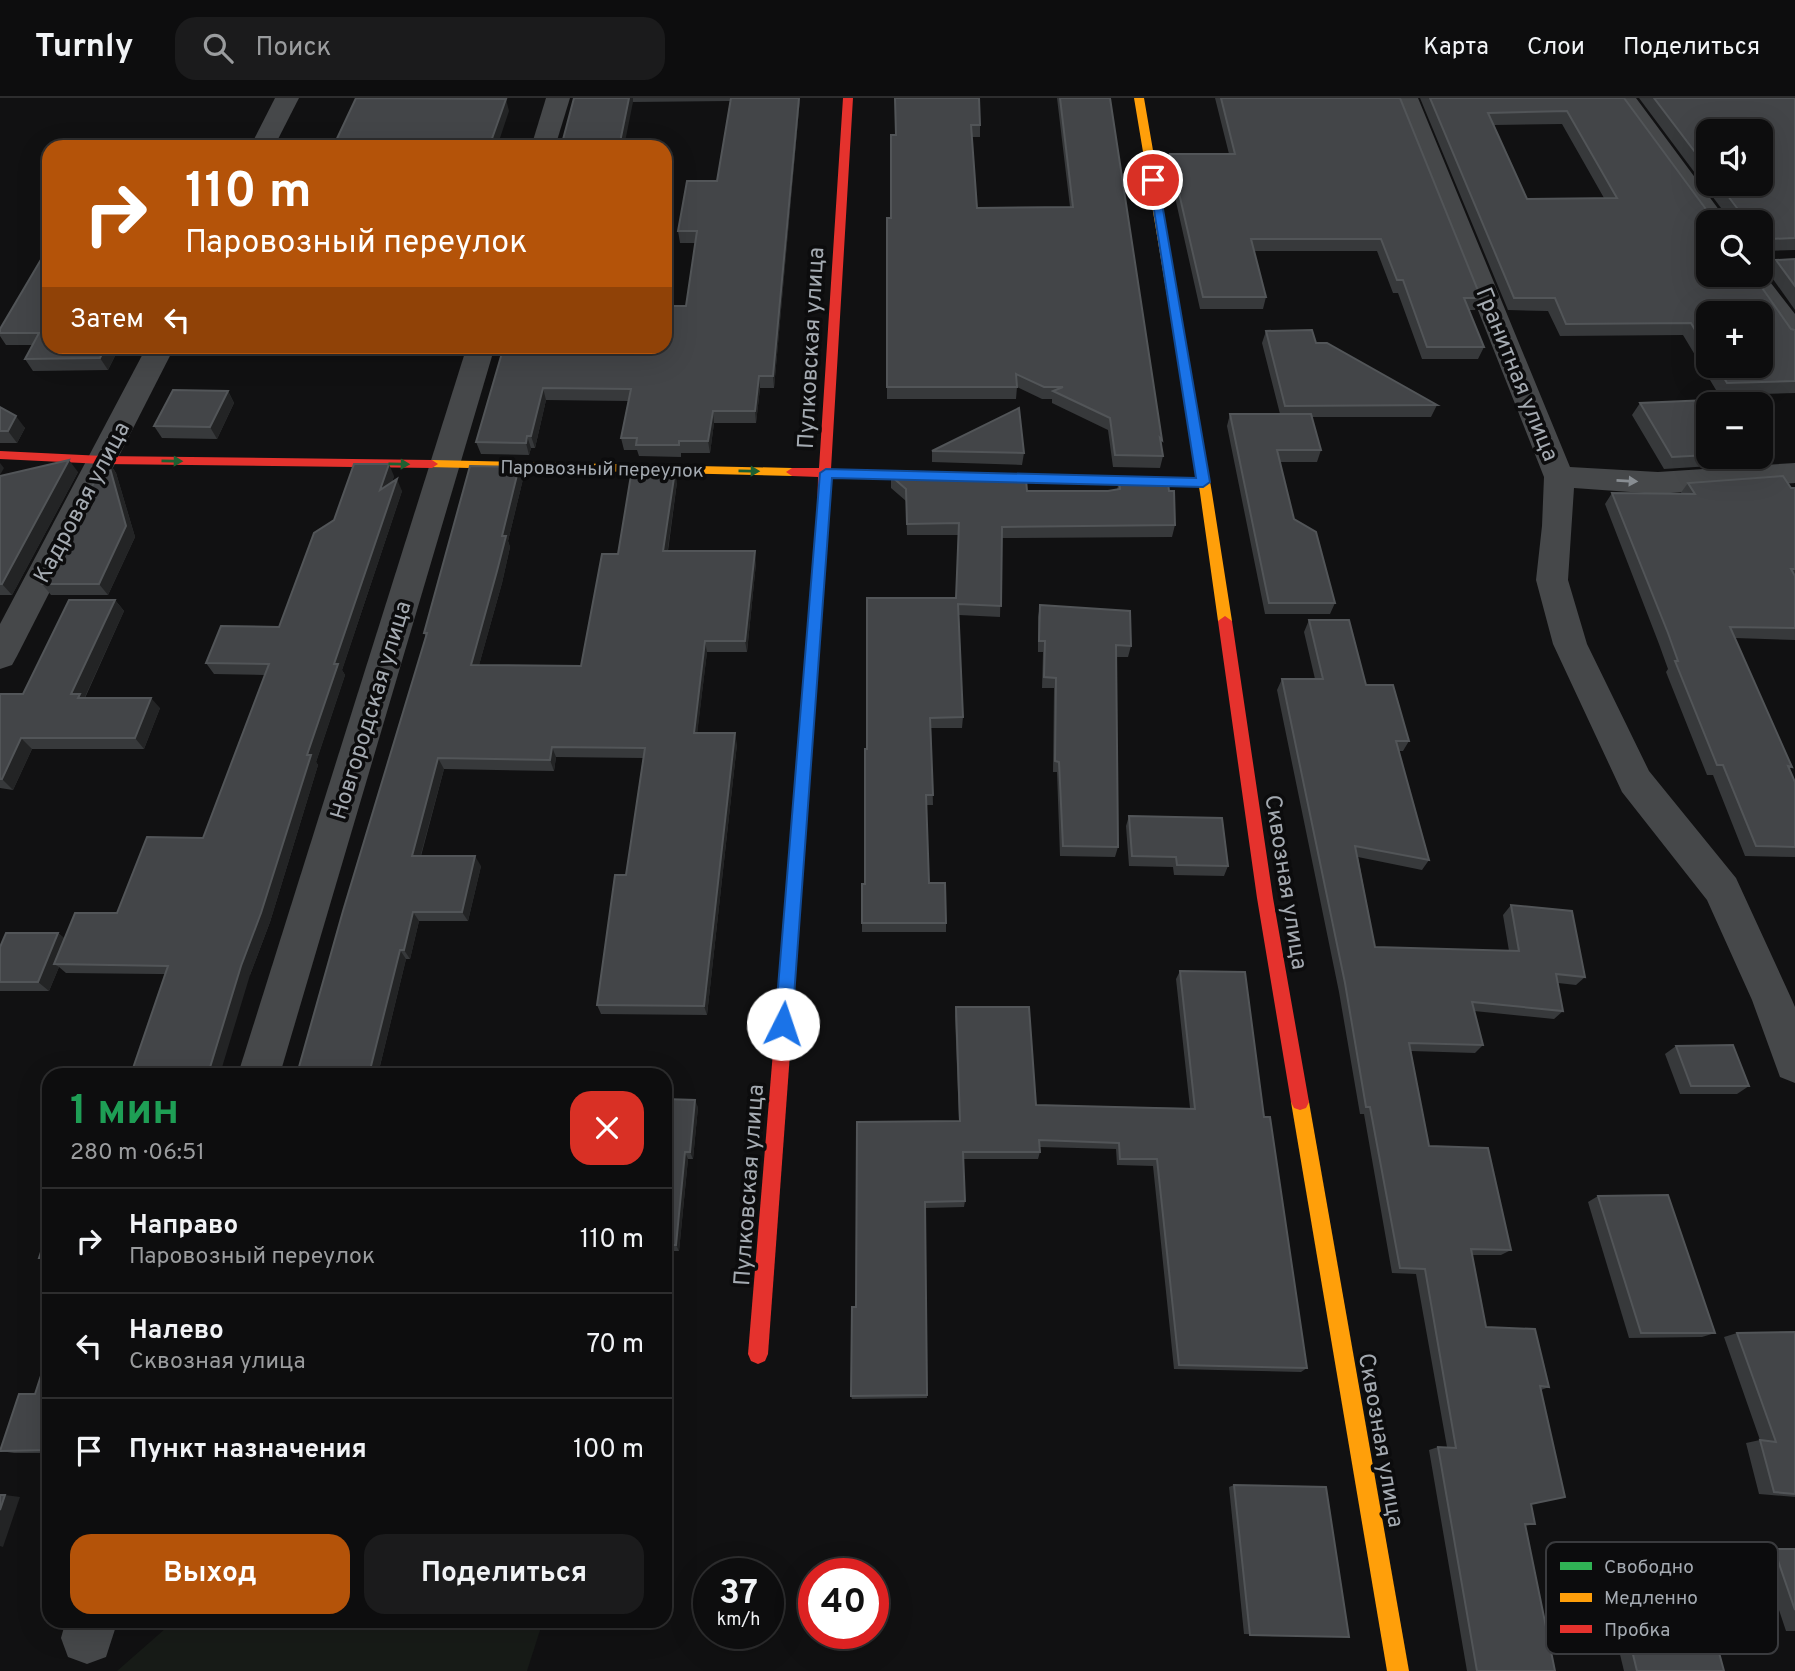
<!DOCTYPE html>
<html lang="ru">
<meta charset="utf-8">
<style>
:root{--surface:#0d0d0e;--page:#1b1b1c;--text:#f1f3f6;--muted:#9a9c9e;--line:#2d2d2e;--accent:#b45309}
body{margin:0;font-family:Overpass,sans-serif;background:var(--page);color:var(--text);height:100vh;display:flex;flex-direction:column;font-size:26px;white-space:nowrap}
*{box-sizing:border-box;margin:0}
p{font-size:23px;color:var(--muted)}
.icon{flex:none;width:38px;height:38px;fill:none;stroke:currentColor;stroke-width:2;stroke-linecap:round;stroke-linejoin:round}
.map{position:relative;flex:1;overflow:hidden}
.details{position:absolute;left:42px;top:970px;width:630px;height:560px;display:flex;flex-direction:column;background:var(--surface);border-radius:21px;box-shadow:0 7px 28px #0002,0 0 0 2px var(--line)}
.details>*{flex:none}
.guide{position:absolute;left:42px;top:42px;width:630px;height:214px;border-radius:21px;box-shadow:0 7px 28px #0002,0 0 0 2px var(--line);background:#b45309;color:#fff;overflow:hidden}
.fabs{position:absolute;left:1696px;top:21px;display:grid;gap:14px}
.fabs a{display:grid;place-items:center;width:77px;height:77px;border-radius:14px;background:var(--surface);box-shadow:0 7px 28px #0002,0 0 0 2px var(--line);font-size:35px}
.speed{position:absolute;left:693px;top:1460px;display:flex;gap:14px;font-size:35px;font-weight:700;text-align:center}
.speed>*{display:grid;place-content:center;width:91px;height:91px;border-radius:50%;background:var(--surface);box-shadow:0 7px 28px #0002,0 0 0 2px var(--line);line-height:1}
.speed small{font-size:18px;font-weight:400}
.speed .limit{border:10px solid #d22;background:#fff;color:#111}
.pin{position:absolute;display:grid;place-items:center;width:60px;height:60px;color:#fff;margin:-30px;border:4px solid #fff;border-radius:50%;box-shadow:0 2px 7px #0007}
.me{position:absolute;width:77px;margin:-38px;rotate:4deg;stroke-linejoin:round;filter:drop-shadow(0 0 5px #0008)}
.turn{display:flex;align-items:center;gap:24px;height:147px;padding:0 28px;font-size:32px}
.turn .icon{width:91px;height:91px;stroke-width:2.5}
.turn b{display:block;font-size:49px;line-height:60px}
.then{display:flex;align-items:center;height:66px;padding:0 28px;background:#0003;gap:14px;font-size:26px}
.round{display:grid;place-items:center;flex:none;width:74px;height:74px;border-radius:21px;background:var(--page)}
.headline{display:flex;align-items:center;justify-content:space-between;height:119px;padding:0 28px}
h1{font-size:42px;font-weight:700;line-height:52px;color:#1e9e55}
.action{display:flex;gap:14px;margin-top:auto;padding:14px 28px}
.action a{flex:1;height:80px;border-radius:21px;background:var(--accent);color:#fff;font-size:28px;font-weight:700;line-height:80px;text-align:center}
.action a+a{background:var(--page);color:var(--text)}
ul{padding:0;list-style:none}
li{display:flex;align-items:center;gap:21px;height:105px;padding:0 28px;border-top:2px solid var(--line)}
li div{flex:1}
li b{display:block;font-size:26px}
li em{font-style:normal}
header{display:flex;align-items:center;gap:42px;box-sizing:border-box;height:98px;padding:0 35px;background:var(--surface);border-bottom:2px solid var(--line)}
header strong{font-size:33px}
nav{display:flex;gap:38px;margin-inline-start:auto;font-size:24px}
.search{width:490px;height:63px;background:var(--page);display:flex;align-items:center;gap:18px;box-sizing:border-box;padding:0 24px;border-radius:21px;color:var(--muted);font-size:26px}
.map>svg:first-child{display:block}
.green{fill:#171b17}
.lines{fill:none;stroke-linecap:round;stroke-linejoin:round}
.street{fill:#46484a;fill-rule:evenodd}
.fast{fill:#30b455;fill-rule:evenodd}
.slow{fill:#ff9f0a;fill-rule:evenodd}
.jam{fill:#e5322d;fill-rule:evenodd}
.wall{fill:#37393b;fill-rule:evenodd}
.shaded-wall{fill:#232425}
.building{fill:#434548;stroke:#525558;stroke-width:2;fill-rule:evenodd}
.oneway{fill:#1e6031}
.oneway2{fill:#888d92}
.route{fill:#1a73e8;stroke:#114b97;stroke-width:2}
.labels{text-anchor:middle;stroke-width:7;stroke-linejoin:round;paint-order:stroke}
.far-street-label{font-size:19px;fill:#a4aab1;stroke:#0c0c0d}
.street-label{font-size:23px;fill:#a4aab1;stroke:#0c0c0d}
.key{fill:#0c0c0d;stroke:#3a3b3e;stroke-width:2}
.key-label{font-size:19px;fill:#a4aab1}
</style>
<header>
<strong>Turnly</strong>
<div class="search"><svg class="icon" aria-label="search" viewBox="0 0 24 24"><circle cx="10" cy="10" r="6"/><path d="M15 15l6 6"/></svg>Поиск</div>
<nav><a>Карта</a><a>Слои</a><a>Поделиться</a></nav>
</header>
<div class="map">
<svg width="1795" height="1573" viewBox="0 0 1795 1573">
<rect width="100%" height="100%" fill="#111112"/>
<polygon class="green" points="174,1523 543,1522 543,1523 527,1573 117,1573"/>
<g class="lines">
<g class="street">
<polygon points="275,0 299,0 274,49 250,49"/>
<polygon points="546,0 570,0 555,49 531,49"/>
<polygon points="1394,0 1418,0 1570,369 1658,374 1795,365 1795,385 1658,396 1574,390 1568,482 1587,546 1649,673 1736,780 1792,902 1795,909 1795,985 1780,979 1752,902 1707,802 1622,694 1553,546 1536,482 1542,428 1544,379"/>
<polygon points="1612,0 1636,0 1728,124 1708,124 1708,130 1706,129"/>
<polygon points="1760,171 1795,216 1795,245 1785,242 1740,177 1760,177"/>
<polygon points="147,248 175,248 17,558 12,567 0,571 0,526"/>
<polygon points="467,248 495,248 280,976 238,976"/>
<polygon points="66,1522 118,1522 106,1559 87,1566 68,1559 61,1540"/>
</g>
<polygon class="fast" points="822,418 828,423 799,833 797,838 791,840 785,838 783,833 816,423"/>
<g class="slow">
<polygon points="1134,0 1144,0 1212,395 1232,523 1225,528 1218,523 1200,395"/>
<polygon points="432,362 792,370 798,374 792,378 428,369 426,366"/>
<polygon points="1300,996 1306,998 1309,1004 1409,1573 1387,1573 1291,1004 1294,998"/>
</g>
<g class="jam">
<polygon points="843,0 853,0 831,371 1204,380 1208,381 1208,387 831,379 828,423 827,426 817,426 818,379 792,378 786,374 792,370 819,370"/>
<polygon points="0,353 103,358 432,362 438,366 432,370 103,366 0,361"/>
<polygon points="1225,518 1232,523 1273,800 1309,1004 1306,1010 1300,1012 1294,1010 1291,1004 1257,800 1218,523"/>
<polygon points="791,826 797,828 799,833 768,1256 765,1263 758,1266 751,1263 748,1256 783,833 785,828"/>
</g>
</g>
<g class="wall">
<polygon points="574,0 800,0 774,290 760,290 756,325 714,325 710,355 681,355 681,359 639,358 637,352 624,352 621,340 628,303 546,302 535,350 531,350 529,357 481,356 476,344 504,248 686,208 696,145 680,145 678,133 717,83 730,3 633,4"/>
<polygon points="895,0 980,27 980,39 972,39 977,110 1070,109 1057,0 1110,0 1162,342 1161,347 1163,358 1160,370 1113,369 1108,332 1052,305 1052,301 1042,301 1017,289 1016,301 887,301 887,120 891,120 895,37"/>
<polygon points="1215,0 1400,0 1481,200 1475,212 1469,212 1484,249 1478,261 1422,261 1398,195 1393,195 1377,153 1254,153 1266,199 1263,211 1200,211 1168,68 1170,56 1229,56"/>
<path d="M1420 0H1624L1711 118 1715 120 1718 114H1724L1639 0H1795V152L1765 153V162L1760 169V124H1708L1791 231 1795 232V295L1719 297 1683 237 1560 238 1548 213 1508 212ZM1562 26 1604 100 1527 101 1494 27ZM1708 33 1760 86H1708ZM1708 215 1760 268H1708Z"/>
<polygon points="49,148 49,248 120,248 108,272 33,273 25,261 33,247 6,247 0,238 0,231"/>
<polygon points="1795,161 1795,212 1768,174 1776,162"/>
<polygon points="1266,233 1316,245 1437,307 1431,319 1312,319 1321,352 1317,364 1280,364 1294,421 1335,505 1330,516 1265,516 1227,328 1230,316 1280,316 1262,245"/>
<polygon points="228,293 234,305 217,341 162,340 154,328"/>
<polygon points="1640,305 1708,306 1708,359 1760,359 1760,343 1767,353 1758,365 1664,371 1632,317"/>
<polygon points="0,309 25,330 17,345 0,345"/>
<polygon points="932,353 1024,355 1022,367 932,364"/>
<polygon points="108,363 116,375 135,439 108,497 51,497 42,486"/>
<polygon points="519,369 523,381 508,443 510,449 502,485 479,567 581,568 618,456 677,384 668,453 756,465 747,554 707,554 697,635 737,646 707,917 601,916 597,907 626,777 643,660 556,659 554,673 444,671 421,758 481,768 468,823 419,823 410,861 406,861 378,976 426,539 424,535"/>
<polygon points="78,374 12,497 0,497 0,378"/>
<polygon points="394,378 392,384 402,393 342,572 345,577 316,664 318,667 270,824 250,877 66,875 59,869 49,893 0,893 0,849 58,835 65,841 117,815 203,740 265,577 214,576 206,565 279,529 334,422"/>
<polygon points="891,378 1027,393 1108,393 1117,392 1119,383 1175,427 1172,439 1002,440 1000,519 959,517 963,619 962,630 931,630 933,707 926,707 929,785 946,825 946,834 862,834 862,825 865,786 867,651 956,500 958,437 907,437 906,403 891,390"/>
<polygon points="1688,385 1795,390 1795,542 1735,540 1792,669 1789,671 1795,684 1795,759 1745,758 1713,677 1707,677 1666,574 1668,571 1659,546 1605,406 1612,395 1680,396"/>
<polygon points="115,502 124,513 85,600 160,610 144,651 32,651 13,692 0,690 0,596 23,596"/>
<polygon points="1040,507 1131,548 1128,559 1116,559 1118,749 1115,759 1060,758 1057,674 1053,674 1054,590 1042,590 1043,554 1038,554 1038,519"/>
<polygon points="1309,522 1366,587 1409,643 1403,653 1399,653 1429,762 1422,772 1358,759 1375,849 1509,853 1503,817 1511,807 1585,879 1576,887 1558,885 1563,913 1554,921 1474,913 1483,947 1475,955 1411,953 1429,1048 1511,1152 1501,1157 1472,1157 1486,1229 1549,1289 1541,1292 1531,1406 1535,1426 1525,1428 1555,1573 1467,1573 1429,1352 1438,1349 1447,1349 1416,1176 1392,1175 1364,1016 1360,1016 1339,894 1277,592 1282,581 1315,581 1304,534"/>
<polygon points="1129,718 1228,768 1224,778 1174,777 1173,769 1129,768 1126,728"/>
<polygon points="1180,873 1264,1019 1307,1270 1301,1274 1174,1271 1153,1068 1117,1067 1116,1051 1039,1049 1040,1054 1038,1061 963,1061 965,1103 964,1109 925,1110 927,1300 852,1301 851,1298 856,1209 959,1023 955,918 956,909 1036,1007 1190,1010 1176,881"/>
<polygon points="1676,948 1749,988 1737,996 1680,996 1665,956"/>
<polygon points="665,1001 698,1009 693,1061 688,1061 679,1153 665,1153"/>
<polygon points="1598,1098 1715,1235 1702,1239 1629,1240 1588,1104"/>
<polygon points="49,1130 49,1165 39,1160"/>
<polygon points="1795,1234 1795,1399 1759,1396 1746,1345 1760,1342 1724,1239 1737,1235"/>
<polygon points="49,1253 49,1355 14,1355 0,1353 35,1296"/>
<polygon points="1234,1387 1349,1539 1244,1536 1229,1389"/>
<polygon points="1774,1451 1795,1451 1795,1533 1786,1533 1759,1452"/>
<polygon points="1609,1511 1622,1511 1724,1573 1624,1573"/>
</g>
<g class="shaded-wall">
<polygon points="629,0 633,0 633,4 624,49 619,49"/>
<polygon points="799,0 800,0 774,290 773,278"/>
<polygon points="506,1 509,13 497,49 489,49"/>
<polygon points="106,248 120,248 108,272 100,260"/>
<polygon points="759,278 760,290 756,325 755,313"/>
<polygon points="543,290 546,302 535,350 531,338"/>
<polygon points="228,293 234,305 217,341 210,329"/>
<polygon points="713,313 714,325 710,355 708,343"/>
<polygon points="16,318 25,330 17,345 8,333"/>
<polygon points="527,338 531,350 529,357 526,345"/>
<polygon points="69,362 78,374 12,497 2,486"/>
<polygon points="108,363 116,375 135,439 108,497 99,486"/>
<polygon points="0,365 4,370 0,377"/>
<polygon points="389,366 394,378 386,404 380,392"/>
<polygon points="519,369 523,381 508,443 510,449 502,485 476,578 471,567"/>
<polygon points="675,373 677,384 666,464 663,453"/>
<polygon points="397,381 402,393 342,572 345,577 316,664 318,667 270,824 250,877 220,976 208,976 307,657 334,566"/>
<polygon points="755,453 756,465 747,554 745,543"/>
<polygon points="115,502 124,513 84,601 71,596"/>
<polygon points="705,543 707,554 696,646 694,635"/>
<polygon points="151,600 160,610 144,651 135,640"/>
<polygon points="735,635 737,646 707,917 704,908"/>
<polygon points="21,640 32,651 13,692 2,681"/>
<polygon points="552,649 556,659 554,673 550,662"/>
<polygon points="438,660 444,671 418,767 412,758"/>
<polygon points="475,758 481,768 468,823 462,814"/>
<polygon points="413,814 419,823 410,861 404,852"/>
<polygon points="58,835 69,844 54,866 59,869 49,893 38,884"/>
<polygon points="400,852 406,861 378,976 369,976"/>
<polygon points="695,1002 698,1009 693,1061 690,1054"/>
<polygon points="685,1054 688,1061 679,1153 676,1147"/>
<polygon points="5,1397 20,1399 3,1449 0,1448 0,1412"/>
</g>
<g class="building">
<polygon points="356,0 506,1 489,49 333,49"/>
<polygon points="574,0 629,0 619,49 561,49"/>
<polygon points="731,0 799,0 773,278 759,278 755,313 713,313 708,343 679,343 679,347 636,347 637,340 621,340 631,291 543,290 531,338 527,338 526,345 476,344 504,248 665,248 665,208 686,208 697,133 678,133 687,83 717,83"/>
<polygon points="895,0 979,0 980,27 971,27 977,110 1073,109 1060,0 1110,0 1162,342 1160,340 1163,358 1115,357 1110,320 1053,293 1063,289 1044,289 1016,276 1017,289 887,289 887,120 891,120 891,37 896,37"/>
<polygon points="1221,0 1400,0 1481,200 1464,200 1484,249 1427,249 1403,182 1397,182 1381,141 1251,141 1266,199 1203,199 1170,56 1235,56"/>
<path d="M1430 0H1624L1711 118 1716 120 1718 114H1737V110L1719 86H1760V33H1708V71L1654 0H1795V140L1768 141 1765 144V162H1760V124H1708V177H1753L1791 231 1795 232V283L1727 285 1717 268H1760V215H1708V254L1691 225 1566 226 1555 200H1514ZM1567 13 1617 100 1527 101 1488 15Z"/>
<polygon points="49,148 49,248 106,248 100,260 25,261 39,235 0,235 0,231"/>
<polygon points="1795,161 1795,188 1776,162"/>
<polygon points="1312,232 1316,245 1327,245 1437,307 1285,308 1266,233"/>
<polygon points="173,292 228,293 210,329 154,328"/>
<polygon points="1732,301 1736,306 1708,306 1708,357 1672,359 1640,305"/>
<polygon points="0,309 16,318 8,333 0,333"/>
<polygon points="1019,310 1024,355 932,353"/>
<polygon points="1230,316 1311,316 1321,352 1277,352 1294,421 1316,434 1335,505 1269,505"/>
<polygon points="1760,343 1767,353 1760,353"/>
<polygon points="69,362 2,486 0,486 0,378"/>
<polygon points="105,363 108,363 126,428 99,486 42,486"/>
<polygon points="354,366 389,366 380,392 397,381 334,566 338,566 307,657 311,657 261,815 241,868 208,976 131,976 168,868 54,866 75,815 117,815 147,739 203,740 269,566 206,565 221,528 279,529 314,435 334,422"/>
<polygon points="470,368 519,369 502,438 506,438 497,473 471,567 581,568 602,456 618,456 632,371 675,373 663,453 755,453 745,543 705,543 694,635 735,635 704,908 597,907 615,777 626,777 645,650 552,649 550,662 438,660 412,758 475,758 462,814 413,814 404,852 400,852 369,976 297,976 343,813 427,535 424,535"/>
<polygon points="891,378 1026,381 1027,393 1108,393 1120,391 1119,383 1168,384 1169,393 1174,393 1175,427 1002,429 1001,508 958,506 963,619 930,620 933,697 926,697 929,785 945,785 946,825 862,825 862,786 865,786 865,651 867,651 867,500 956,500 959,425 907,426 906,391"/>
<polygon points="1783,378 1791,390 1795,390 1795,471 1791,471 1795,478 1795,530 1730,529 1792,669 1788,668 1795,684 1795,749 1756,748 1723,667 1717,667 1675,563 1678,563 1668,535 1612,395 1695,396 1688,385"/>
<polygon points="69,502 115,502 71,596 80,596 78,600 151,600 135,640 21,640 2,681 0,681 0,596 23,596"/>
<polygon points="1040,507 1130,513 1131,548 1116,547 1118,749 1063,748 1059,664 1055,663 1056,580 1044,579 1045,543 1039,543"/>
<polygon points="1309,522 1349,522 1366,587 1393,587 1409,643 1396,643 1429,762 1355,748 1375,849 1519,853 1511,807 1572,813 1585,879 1556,876 1563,913 1472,904 1483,947 1409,945 1429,1048 1488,1050 1511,1152 1471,1151 1486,1229 1535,1231 1549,1289 1540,1288 1565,1399 1531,1406 1535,1426 1525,1426 1555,1573 1477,1573 1438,1349 1456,1350 1425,1171 1400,1170 1370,1009 1366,1009 1345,885 1282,581 1323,581"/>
<polygon points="1129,718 1222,720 1228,768 1177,767 1176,759 1132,758"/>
<polygon points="6,835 58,835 38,884 0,884 0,849"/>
<polygon points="1180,873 1245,874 1264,1019 1270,1019 1307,1270 1179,1267 1157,1061 1120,1061 1119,1045 1039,1042 1040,1054 963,1054 965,1103 925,1104 927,1297 851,1298 852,1209 856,1209 857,1024 960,1023 956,909 1029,909 1036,1007 1195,1011"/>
<polygon points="1733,947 1749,988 1691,988 1676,948"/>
<polygon points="665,1001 695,1002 690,1054 685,1054 676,1147 665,1147"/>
<polygon points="1668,1097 1715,1235 1641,1235 1598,1098"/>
<polygon points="49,1130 49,1160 39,1160"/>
<polygon points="1795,1234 1795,1396 1774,1394 1760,1342 1776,1344 1737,1235"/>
<polygon points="49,1253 49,1352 0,1353 19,1296 35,1296"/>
<polygon points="1234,1387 1326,1389 1349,1539 1250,1537"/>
<polygon points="0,1397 5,1397 0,1412"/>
<polygon points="1774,1451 1795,1451 1795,1512"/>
<polygon points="1622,1511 1708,1514 1724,1573 1637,1573"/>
</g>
<defs><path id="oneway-solid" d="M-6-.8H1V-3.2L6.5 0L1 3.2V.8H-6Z" transform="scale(1.75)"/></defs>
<g class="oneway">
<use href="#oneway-solid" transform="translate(172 363) rotate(1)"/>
<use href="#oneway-solid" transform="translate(399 366) rotate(1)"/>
<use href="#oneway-solid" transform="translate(749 373) rotate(1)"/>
</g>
<use class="oneway2" href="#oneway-solid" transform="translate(1627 383) rotate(3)"/>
<polygon class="route" points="1149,80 1158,82 1210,384 1203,389 832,380 792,926 789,931 783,933 777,931 775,926 820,375 826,371 1196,380"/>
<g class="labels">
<g class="far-street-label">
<text transform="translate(602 370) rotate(1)" y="7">Паровозный переулок</text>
</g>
<g class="street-label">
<text transform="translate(810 250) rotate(-87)" y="8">Пулковская улица</text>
<text transform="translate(1518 276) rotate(68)" y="8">Гранитная улица</text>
<text transform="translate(81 404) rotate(-62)" y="8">Кадровая улица</text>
<text transform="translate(370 612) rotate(-73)" y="8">Новгородская улица</text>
<text transform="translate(1287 784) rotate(81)" y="8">Сквозная улица</text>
<text transform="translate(748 1087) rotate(-86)" y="8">Пулковская улица</text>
<text transform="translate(1382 1342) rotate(80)" y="8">Сквозная улица</text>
</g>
</g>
<rect x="1546" y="1444" width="232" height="112" rx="10" class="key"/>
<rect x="1560" y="1464" width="32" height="8" fill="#30b455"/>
<rect x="1560" y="1495" width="32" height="9" fill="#ff9f0a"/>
<rect x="1560" y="1527" width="32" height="8" fill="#e5322d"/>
<g class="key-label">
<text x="1604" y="1475">Свободно</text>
<text x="1604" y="1506">Медленно</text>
<text x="1604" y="1538">Пробка</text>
</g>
</svg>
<div class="fabs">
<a><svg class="icon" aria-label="sound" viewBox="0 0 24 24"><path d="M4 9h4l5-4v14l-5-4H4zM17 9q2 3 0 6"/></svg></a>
<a><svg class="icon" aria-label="search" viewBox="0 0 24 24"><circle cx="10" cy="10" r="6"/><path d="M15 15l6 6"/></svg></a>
<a>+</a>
<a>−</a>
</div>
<div class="speed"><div>37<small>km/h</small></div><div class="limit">40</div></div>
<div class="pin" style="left:1153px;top:82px;background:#d93025"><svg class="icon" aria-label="arrive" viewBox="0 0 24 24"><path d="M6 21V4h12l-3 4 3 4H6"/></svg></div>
<svg class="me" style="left:783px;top:926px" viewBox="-20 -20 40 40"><circle r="19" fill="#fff"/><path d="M0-13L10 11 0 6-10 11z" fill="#1a73e8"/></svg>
<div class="guide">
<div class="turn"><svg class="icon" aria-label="right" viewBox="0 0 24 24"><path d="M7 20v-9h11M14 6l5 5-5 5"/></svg><div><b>110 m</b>Паровозный переулок</div></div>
<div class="then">Затем<svg class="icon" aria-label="left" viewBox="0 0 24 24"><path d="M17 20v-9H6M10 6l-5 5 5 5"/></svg></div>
</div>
<section class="details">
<div class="headline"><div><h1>1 мин</h1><p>280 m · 06:51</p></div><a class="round" style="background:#d93025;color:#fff"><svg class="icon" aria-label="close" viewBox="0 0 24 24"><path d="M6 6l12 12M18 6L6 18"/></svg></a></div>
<ul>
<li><svg class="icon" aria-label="right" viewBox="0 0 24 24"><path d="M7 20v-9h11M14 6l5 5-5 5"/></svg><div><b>Направо</b><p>Паровозный переулок</p></div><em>110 m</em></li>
<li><svg class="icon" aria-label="left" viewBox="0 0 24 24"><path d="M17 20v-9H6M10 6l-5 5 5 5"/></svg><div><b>Налево</b><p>Сквозная улица</p></div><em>70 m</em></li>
<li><svg class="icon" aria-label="arrive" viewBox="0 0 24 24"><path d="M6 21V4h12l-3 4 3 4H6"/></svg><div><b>Пункт назначения</b></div><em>100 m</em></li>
</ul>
<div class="action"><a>Выход</a><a>Поделиться</a></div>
</section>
</div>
